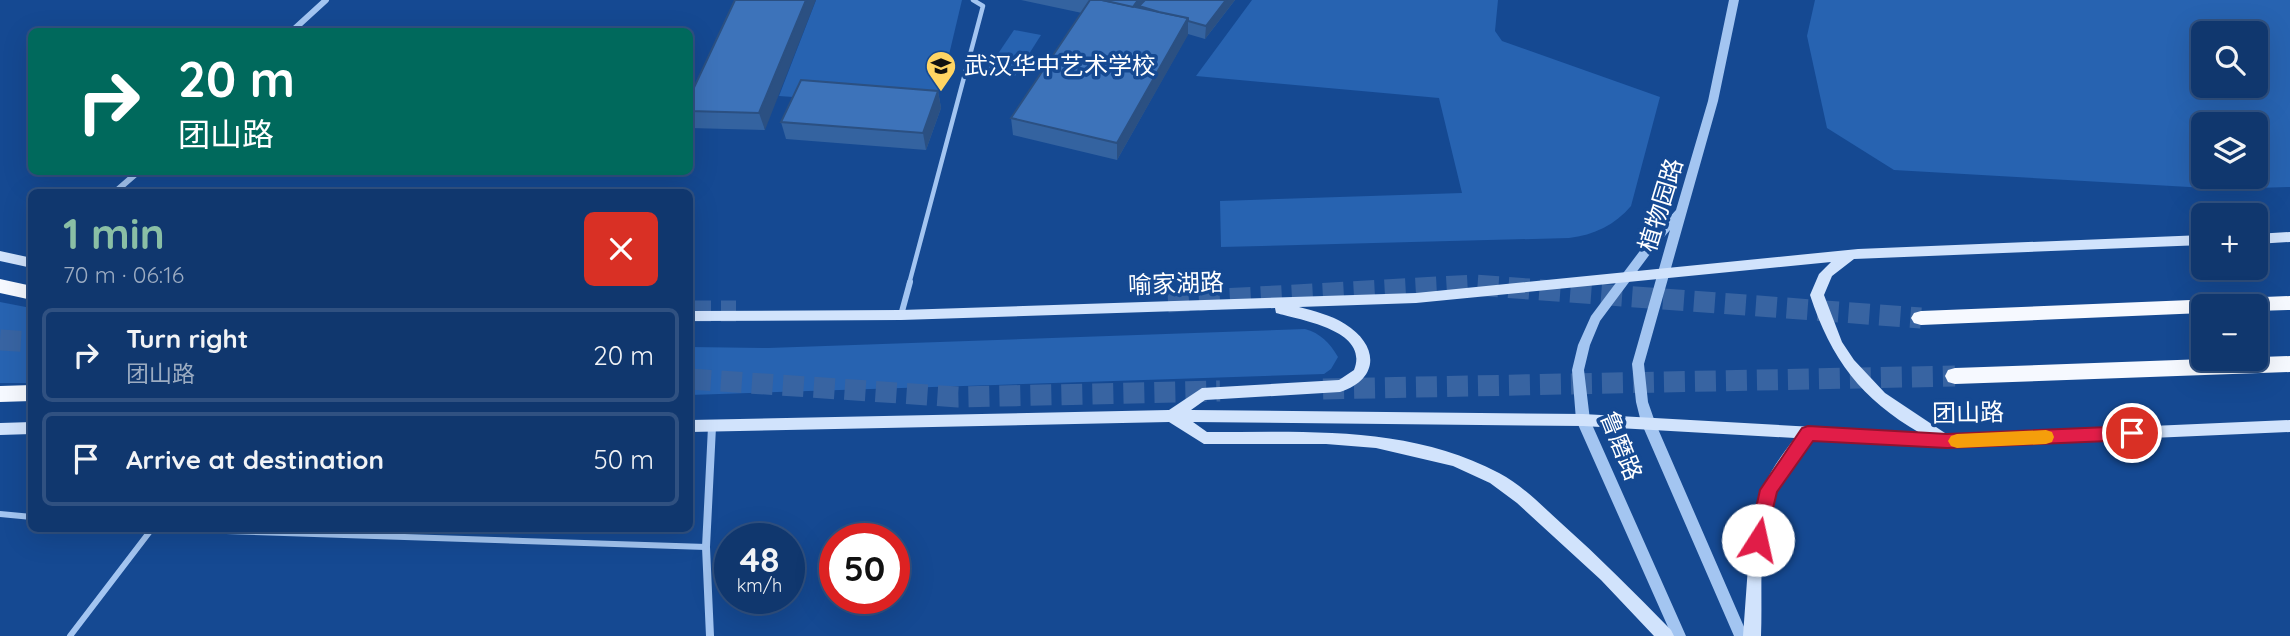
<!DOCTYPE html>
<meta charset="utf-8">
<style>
:root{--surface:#10376e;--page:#193f73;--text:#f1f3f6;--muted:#9cacc2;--line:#305181;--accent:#8abfa5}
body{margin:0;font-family:Quicksand,"Noto Sans SC",sans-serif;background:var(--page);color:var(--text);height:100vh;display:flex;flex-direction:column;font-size:26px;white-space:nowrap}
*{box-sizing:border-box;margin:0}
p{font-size:23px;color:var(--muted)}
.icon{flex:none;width:38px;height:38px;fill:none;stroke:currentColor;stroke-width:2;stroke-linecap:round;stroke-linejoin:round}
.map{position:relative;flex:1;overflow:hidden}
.panel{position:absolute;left:28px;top:189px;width:665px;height:343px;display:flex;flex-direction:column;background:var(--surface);border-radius:10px;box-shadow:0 7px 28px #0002,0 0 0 2px var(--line)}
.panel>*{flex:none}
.banner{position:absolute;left:28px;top:28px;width:665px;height:147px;border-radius:10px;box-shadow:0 7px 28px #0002,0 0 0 2px var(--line);background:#00695c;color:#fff;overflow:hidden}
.controls{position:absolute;left:2191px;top:21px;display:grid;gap:14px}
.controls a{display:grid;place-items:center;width:77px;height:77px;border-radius:10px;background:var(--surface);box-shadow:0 7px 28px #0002,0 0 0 2px var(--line);font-size:35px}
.speed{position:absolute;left:714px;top:523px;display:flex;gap:14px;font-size:35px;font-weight:700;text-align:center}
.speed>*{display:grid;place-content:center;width:91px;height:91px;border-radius:50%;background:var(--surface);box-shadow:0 7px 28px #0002,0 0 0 2px var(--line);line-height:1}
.speed small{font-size:18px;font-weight:400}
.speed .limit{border:10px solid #d22;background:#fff;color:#111}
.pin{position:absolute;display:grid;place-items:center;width:60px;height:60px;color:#fff;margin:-30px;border:4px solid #fff;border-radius:50%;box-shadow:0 2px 7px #0007}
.me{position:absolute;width:77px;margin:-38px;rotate:10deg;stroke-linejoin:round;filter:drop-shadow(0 0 5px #0008)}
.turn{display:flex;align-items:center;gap:24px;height:147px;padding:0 35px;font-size:32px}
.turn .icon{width:91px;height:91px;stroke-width:2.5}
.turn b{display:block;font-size:49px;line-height:60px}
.round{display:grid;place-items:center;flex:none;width:74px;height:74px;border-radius:10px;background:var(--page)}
.head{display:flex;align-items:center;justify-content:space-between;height:119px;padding:0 35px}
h1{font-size:42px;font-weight:800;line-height:52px;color:var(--accent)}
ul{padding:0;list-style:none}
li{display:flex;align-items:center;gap:21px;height:94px;margin:0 14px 10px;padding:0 21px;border:4px solid var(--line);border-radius:10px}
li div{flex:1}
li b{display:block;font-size:26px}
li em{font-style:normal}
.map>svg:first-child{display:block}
.green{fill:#2763b1;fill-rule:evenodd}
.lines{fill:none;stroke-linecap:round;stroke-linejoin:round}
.trunk-tunnel{stroke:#3864a2;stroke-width:21;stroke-dasharray:21 10;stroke-linecap:butt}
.service-far1{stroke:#a3c5f1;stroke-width:4.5}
.service{stroke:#a3c5f1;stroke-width:6}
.minor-far1{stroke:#a3c5f1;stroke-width:6}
.minor{stroke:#a3c5f1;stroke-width:8}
.tertiary{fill:#a3c5f1;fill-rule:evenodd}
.secondary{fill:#d1e3fc;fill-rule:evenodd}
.trunk{fill:#f6f9ff;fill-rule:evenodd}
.wall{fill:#3463a0}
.shaded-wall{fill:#2b5082}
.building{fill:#3d73ba;stroke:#2b5082;stroke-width:2}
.route{fill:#e11d48;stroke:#92132f;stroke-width:2}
.slow{fill:#f59e0b}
.labels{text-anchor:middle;stroke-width:7;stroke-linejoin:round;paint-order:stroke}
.poi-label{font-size:24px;fill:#fff;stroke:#154992;text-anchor:start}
.street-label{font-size:24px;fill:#fff;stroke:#154992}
</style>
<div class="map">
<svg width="2290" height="636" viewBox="0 0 2290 636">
<rect width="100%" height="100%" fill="#154992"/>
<g class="green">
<polygon points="816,0 962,0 948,59 932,107 779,96"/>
<path d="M1252 0H1498L1495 31 1502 41 1660 97 1631 206C1615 225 1594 235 1569 238L1221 247 1220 201 1462 193 1439 98 1196 76Z"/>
<path d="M1815 0H2290V187L2224 189 1894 170 1827 128 1807 36ZM2256 33V86H2203V33ZM2256 124V177H2203V124Z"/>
<polygon points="1014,30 1041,35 1015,76 987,70"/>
<polygon points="0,302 31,308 31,383 0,383"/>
<path d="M1305 329C1320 333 1330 343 1338 357L1331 369 1324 374 690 395V347L768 348Z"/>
</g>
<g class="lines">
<g class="trunk-tunnel">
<polyline points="1168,302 1474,285 1921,318"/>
<polyline points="690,311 736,311"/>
<polyline points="0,340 32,342"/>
<polyline points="690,379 958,397 1220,391"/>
<polyline points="1323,389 1955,376"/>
</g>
<polyline class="service-far1" points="909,284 983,6 973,0"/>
<g class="service">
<polyline points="901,315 910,282"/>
<polyline points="0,514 32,517"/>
<polyline points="137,528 706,547"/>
<polyline points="70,636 151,530"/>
</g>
<g class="minor-far1">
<polyline points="291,32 326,0"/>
<polyline points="115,192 138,172"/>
</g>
<polyline class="minor" points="710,636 706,547 712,427"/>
<polygon class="tertiary" points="1729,0 1739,0 1718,101 1644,364 1648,402 1655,422 1748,636 1734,636 1641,422 1636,402 1632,364 1670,230 1653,250 1600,321 1590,345 1584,370 1590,420 1686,636 1672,636 1576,420 1572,370 1578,345 1591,316 1645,244 1676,210 1708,101"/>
<g class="secondary">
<polygon points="2290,232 2290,242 2256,244 2256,234"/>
<path d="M2203 235V245L1854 259 1832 276 1824 295 1842 342 1854 360 1885 393 1948 435 2290 420V432L1946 447 1813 439C1800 454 1786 470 1778 487 1756 531 1763 589 1761 636H1743L1751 525C1758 491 1773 465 1795 438L1583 426 1193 422 1207 432C1304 432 1410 425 1499 473 1522 485 1541 505 1561 523 1599 557 1635 593 1671 630L1674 636H1654L1601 580 1517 503 1490 483 1453 466 1376 448 1326 444H1204L1169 422 690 432V420L1169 410 1202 388 1339 380 1354 370C1370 330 1300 320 1276 313L1275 308 901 320 690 321V311L901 310 1416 293 1858 249ZM1831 262 1819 274 1810 295C1831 359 1861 399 1920 433L1583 414 1191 410 1205 400 1340 392C1380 379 1379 345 1345 324 1331 315 1314 311 1299 307L1416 303Z"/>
<polygon points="0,251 32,258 32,268 0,261"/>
<polygon points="32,422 32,434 0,435 0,423"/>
</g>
<g class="trunk">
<polygon points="0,279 32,286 32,300 0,293"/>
<polygon points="2290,296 2290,310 2256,311 2256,306 2203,306 2203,313 1921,325 1914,323 1911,318 1914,313 1921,311"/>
<polygon points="2290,356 2290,372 1955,384 1948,382 1945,376 1948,370 1955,368"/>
<polygon points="32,385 32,401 0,402 0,386"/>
</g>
</g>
<g class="wall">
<polygon points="735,0 765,130 690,128 690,96"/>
<polygon points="1021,0 1235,0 1205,39 1188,34 1117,160 1013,135 1011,118 1082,13"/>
<polygon points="938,91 941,108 926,150 786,139 781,122"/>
</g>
<g class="shaded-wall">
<polygon points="806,0 816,0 765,130 759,113"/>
<polygon points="1138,0 1146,0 1139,6 1139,10 1131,10"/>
<polygon points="1226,0 1235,0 1205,39 1206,26"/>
<polygon points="1188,18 1188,35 1117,160 1117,143"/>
<polygon points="938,91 941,108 926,150 923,133"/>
</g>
<g class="building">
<polygon points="735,0 806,0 759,113 690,111 690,96"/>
<polygon points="1090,0 1102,0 1188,18 1117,143 1011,118"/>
<polygon points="1102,0 1138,0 1133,7"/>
<polygon points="1145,0 1226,0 1206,26 1188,21 1188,18 1159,12 1139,6"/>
<polygon points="801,80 938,91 923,133 781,122"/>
</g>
<polygon class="route" points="1808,426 1947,434 2132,426 2138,428 2140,433 2138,438 2132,440 1947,448 1813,441 1777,492 1764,545 1758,548 1751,545 1749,540 1760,490 1802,428"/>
<polygon class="slow" points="2046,430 2052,432 2054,437 2052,442 2046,444 1957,448 1951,446 1948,441 1951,436 1957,434"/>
<defs>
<g id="university-pin" transform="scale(1.575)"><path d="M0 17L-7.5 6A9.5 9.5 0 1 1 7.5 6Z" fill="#ffd463" stroke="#154992"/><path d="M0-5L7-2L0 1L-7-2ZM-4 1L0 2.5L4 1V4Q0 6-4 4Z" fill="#111"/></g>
</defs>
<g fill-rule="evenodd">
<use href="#university-pin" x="941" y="66"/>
</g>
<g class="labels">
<g class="poi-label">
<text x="964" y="74">武汉华中艺术学校</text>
</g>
<g class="street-label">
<text transform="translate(1661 205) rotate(-73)" y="8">植物园路</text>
<text transform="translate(1176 284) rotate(-2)" y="8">喻家湖路</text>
<text transform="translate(1968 413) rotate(-1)" y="8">团山路</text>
<text transform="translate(1621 446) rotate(68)" y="8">鲁磨路</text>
</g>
</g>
</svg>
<div class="controls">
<a><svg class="icon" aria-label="search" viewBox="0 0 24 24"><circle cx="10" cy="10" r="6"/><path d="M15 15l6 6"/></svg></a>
<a><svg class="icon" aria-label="layers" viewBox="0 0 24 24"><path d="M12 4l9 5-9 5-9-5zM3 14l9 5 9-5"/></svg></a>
<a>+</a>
<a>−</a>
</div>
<div class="speed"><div>48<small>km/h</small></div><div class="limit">50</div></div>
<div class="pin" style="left:2132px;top:433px;background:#d93025"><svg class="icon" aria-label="arrive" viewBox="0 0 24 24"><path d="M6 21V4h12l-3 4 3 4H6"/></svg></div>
<svg class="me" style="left:1758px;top:540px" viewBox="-20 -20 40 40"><circle r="19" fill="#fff"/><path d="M0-13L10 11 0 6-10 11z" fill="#e11d48"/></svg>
<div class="banner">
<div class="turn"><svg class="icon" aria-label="right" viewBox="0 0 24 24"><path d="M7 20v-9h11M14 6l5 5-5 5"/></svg><div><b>20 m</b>团山路</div></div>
</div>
<section class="panel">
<div class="head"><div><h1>1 min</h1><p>70 m · 06:16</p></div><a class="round" style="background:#d93025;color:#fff"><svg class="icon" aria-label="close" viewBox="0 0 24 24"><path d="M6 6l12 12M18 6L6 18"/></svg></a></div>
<ul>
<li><svg class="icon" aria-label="right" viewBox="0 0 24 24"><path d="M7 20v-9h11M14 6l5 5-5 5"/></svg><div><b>Turn right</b><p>团山路</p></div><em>20 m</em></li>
<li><svg class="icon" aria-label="arrive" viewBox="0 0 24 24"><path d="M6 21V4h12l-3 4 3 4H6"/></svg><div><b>Arrive at destination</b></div><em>50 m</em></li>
</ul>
</section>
</div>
